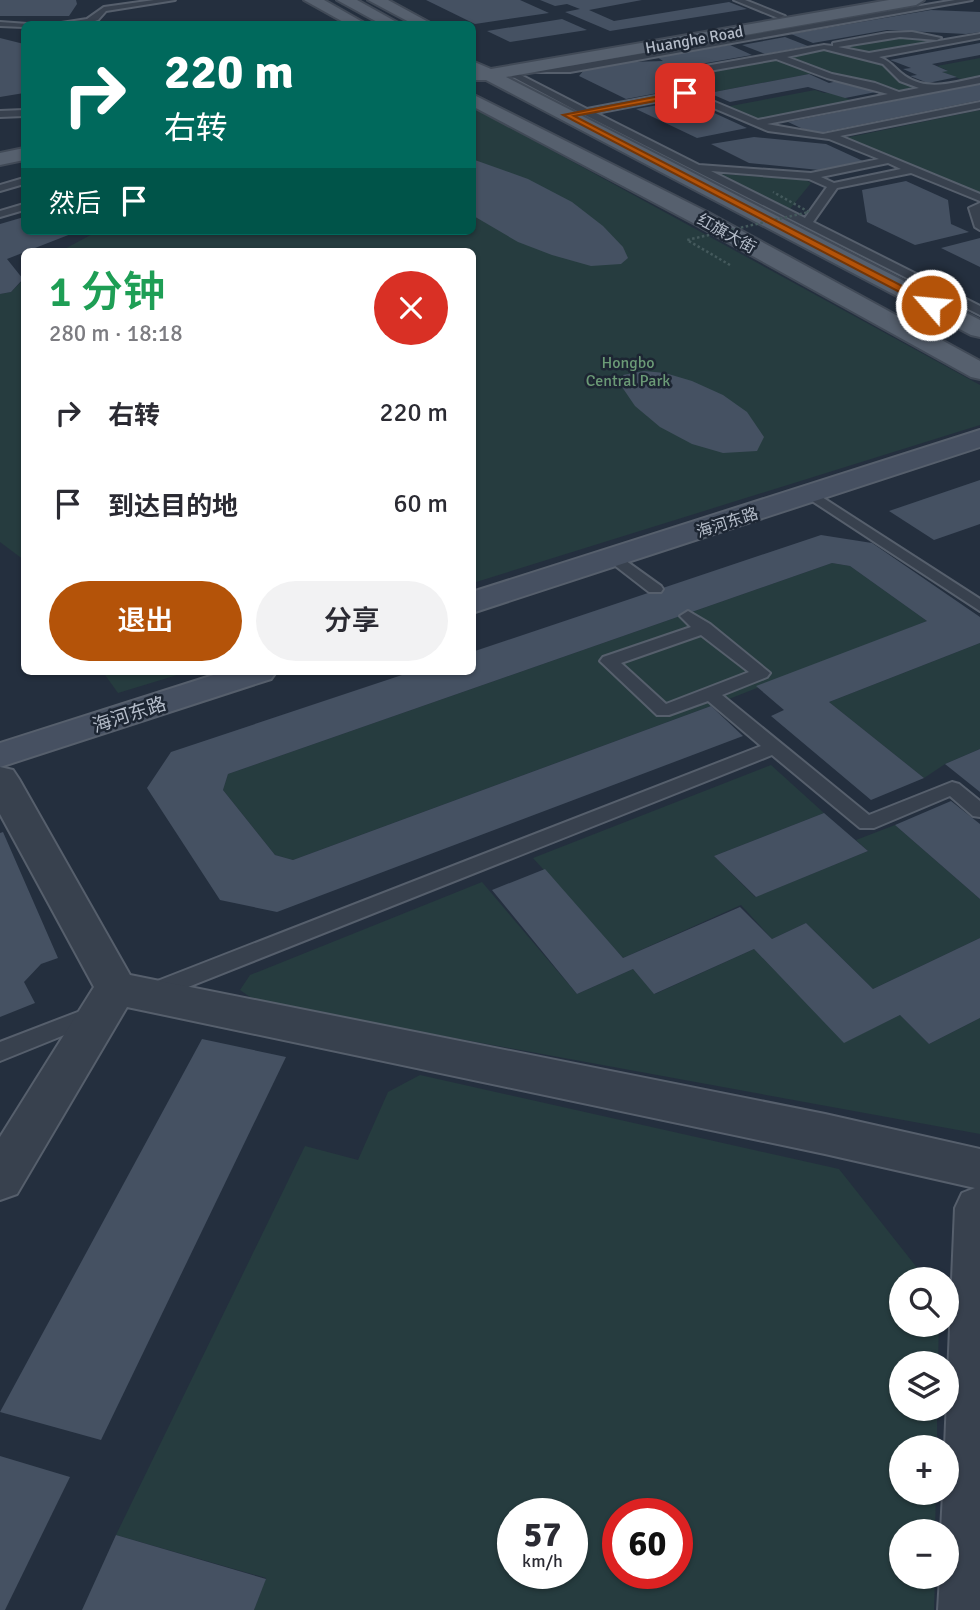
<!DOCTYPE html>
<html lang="zh">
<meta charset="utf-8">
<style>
:root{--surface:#fff;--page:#f2f2f3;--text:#2b2b33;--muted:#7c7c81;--accent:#b45309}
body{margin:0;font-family:Signika,"Noto Sans SC",sans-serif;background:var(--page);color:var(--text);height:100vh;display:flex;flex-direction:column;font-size:26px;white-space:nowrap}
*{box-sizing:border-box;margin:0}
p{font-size:23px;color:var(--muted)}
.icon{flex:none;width:38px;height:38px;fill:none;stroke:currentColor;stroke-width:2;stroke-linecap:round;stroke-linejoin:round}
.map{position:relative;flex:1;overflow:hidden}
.details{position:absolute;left:21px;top:248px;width:455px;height:427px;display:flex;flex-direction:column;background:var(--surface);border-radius:10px;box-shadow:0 2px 5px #0004}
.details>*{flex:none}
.banner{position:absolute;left:21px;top:21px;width:455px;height:214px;border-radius:10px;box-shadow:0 2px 5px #0004;background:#00695c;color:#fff;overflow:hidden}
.fabs{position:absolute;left:889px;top:1267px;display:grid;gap:14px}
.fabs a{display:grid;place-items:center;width:70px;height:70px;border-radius:50%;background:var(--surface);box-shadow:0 2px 5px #0004;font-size:35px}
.speed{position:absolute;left:497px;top:1498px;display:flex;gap:14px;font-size:35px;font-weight:700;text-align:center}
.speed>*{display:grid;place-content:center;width:91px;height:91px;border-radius:50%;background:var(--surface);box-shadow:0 2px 5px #0004;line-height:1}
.speed small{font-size:18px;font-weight:400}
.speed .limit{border:10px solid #d22;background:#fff;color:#111}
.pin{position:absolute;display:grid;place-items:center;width:60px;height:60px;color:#fff;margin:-30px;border-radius:14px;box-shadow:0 4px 10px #0006}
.me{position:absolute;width:77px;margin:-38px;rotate:297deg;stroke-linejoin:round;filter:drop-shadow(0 0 5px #0008)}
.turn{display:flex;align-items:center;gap:24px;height:147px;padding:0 28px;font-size:32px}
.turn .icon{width:91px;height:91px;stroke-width:2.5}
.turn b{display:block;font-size:49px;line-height:60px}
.then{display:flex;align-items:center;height:66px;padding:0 28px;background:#0003;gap:14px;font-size:26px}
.round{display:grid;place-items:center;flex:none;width:74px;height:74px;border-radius:37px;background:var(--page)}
.overview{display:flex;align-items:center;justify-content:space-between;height:119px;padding:0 28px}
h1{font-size:42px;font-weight:600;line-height:52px;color:#1e9e55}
.cta{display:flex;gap:14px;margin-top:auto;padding:14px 28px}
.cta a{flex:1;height:80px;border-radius:42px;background:var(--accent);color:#fff;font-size:28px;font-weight:600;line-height:80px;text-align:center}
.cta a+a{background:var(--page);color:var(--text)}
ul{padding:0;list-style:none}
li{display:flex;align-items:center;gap:21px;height:91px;padding:0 28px}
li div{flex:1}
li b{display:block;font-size:26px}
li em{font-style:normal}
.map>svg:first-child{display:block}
.green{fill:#263c3f;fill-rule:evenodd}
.building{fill:#455162}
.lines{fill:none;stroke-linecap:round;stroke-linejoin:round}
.lane-casing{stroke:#565f6c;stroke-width:4}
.street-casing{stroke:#565f6c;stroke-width:4}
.secondary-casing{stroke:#565f6c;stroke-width:4}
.primary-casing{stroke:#414a57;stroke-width:4}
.lane{fill:#38414e;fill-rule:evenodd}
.street{fill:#38414e;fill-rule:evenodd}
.secondary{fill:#465061;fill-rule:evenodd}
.primary{fill:#56606e;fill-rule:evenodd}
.path-bridge{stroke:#44595c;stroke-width:2.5;stroke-dasharray:2.5 2.5;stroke-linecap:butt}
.route{fill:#b45309;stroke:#753606;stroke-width:2}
.labels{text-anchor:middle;stroke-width:5;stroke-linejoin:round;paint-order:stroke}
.far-street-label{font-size:16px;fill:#b4bcc9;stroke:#1d2633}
.far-park-label{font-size:16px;fill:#6b9a76;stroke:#1d2633}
.street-label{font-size:19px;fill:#b4bcc9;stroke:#1d2633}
</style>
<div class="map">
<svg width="980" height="1610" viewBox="0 0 980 1610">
<rect width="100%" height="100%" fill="#242f3e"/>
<g class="green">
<polygon points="895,34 926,35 948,42 871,56 886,62 903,79 930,89 898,95 820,72 693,96 686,93 694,71"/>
<polygon points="980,58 980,80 968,82 942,72 947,70 937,66"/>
<polygon points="815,90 824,93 831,92 858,103 756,123 720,108"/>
<polygon points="473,107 980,385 980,425 473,583 472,252 59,252 98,231 472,231"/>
<polygon points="980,110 980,195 845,138"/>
<polygon points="719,174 806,180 811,183 789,210"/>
<polygon points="24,279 24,560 0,542 0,294 11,292"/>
<polygon points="832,563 850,566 927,621 711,706 293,860 275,855 223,790 228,774"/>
<polygon points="980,643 980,749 945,764 924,778 829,702"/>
<polygon points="103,672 187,672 118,693"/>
<polygon points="771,765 824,813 714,856 755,897 868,851 856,840 895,825 980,899 980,938 873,989 806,923 772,939 741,905 623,958 533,858"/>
<polygon points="482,882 577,994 633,969 655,994 754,949 844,1042 900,1015 929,1044 980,1018 980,1134 257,1002 240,990 250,975"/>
<path d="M420 1075 839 1169 926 1279H901V1325H939L938 1363H901V1409H937V1447H901V1493H936L935 1531H901V1577H935L934 1610H254L266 1578 116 1535 305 1146 358 1160 388 1092ZM513 1514H572V1573H513ZM618 1514H677V1573H618Z"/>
</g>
<g class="building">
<polygon points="0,0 76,0 77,4 69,16 0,16"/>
<polygon points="426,0 520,0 549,13 475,24"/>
<polygon points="540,0 642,0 589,10 614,21 729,2 747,9 610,31 565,12 580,9 567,4 555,6"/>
<polygon points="931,10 980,12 980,32 966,34 887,30 813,43 791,34"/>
<polygon points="562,19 587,30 510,42 487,31"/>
<polygon points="785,37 808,46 765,54 742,45"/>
<polygon points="0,38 24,44 24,93 0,97"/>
<polygon points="980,43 980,55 932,64 948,71 942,72 957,77 928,83 910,76 917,75 903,69 911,68 890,60"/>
<polygon points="730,45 752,55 672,69 663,92 626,99 579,76 584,70 629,62 663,61 657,57"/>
<polygon points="809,74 829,83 837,81 851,86 858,85 876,92 845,98 808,87 730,102 709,93"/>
<polygon points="980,84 980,100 814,134 788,122"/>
<polygon points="686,100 747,128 697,138 636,109"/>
<polygon points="754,137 826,144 863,161 819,170 749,163 711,144"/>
<polygon points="472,159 528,179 572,202 603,226 623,247 628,258 621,264 591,266 552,255 518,242 472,215"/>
<polygon points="906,181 948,200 951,224 969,232 915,245 867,222 862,190"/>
<polygon points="24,217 24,231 76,232 7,259 23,279 11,292 0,294 0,224"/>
<polygon points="980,238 980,267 941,248"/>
<polygon points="644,371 665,373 692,381 723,395 747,412 764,437 757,451 723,453 692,444 660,427 635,406 622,387 623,375"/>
<polygon points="980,480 980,524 934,540 889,511"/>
<polygon points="821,535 872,543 980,617 980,643 829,702 924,778 871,800 771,716 784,710 756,686 927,621 850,566 832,563 228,774 223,790 275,855 293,860 711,706 743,736 277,912 220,900 147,788 171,752 411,672 472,672 472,652"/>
<polygon points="980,749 980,792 945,764"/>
<polygon points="951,801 980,824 980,899 895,825"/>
<polygon points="824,813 868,851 756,897 714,856"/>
<polygon points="3,832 58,958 41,964 24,982 35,1003 0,1017 0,833"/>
<polygon points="545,869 623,958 740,907 772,939 806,923 873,989 980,938 980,1018 929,1044 900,1015 844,1043 754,949 654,994 633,969 577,994 492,890"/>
<polygon points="202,1039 286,1057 101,1440 0,1412"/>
<polygon points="0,1456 70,1477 5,1610 0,1610"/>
<polygon points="116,1535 266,1579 254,1610 82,1610"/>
</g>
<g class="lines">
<g class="lane-casing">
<g id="lane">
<polygon points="154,0 175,0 106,11 98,20 86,24 55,24 87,19 104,7"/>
<polygon points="734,0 745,0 785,16 778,18"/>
<polygon points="955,0 972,0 570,72 527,72 523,69 527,66 570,66"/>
<polygon points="0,22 28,24 24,27 0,26"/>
<path d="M912 32 941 38 937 40 900 37 838 47 869 53 980 34V38L879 57C891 61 895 69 905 76 928 92 955 82 980 77V83L767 124 823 134 980 102V108L840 136 980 194V201L911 173 837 188 813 222 980 306V315L585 115H576L577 111 504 72 511 70 587 109 682 91 690 71 694 68 824 45 833 46V43L887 33ZM824 49 883 64 900 81 919 88 899 92 875 83 832 74 787 57ZM776 59 827 78 888 94 758 120 691 92 698 73ZM685 96 768 131 829 139 879 159 811 173 699 165 596 113ZM888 163 901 169 834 183 821 177ZM711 171 809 179 827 187 805 218Z"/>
<polygon points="24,110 24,116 0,117 0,111"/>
<polygon points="24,178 24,184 0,191 0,185"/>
<polygon points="980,203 980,230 975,227 969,208"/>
<polygon points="24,204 24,210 0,217 0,211"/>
<polygon points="811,490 980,599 980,611 806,497 804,494"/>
<polygon points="615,553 661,586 663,589 661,592 649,592 609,561 607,558"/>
<path d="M688 611 710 624 770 673 767 677 722 695 869 815 952 782 959 784 980 801V817L973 816 950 796 874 828H860L772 755 158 999 150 1001 142 999 139 993 142 987 761 746 708 701 669 715H657L600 661 603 657 691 627 680 616ZM701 635 749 672 666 704 621 663Z"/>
<polygon points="96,1005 104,1007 107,1013 104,1019 0,1061 0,1042"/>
</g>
</g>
<g class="street-casing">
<polygon id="street" points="0,767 13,770 19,779 130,975 825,1114 980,1149 980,1610 938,1610 940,1577 947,1577 947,1531 941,1531 943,1493 947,1493 945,1447 955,1208 962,1193 975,1188 825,1154 127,1007 17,1194 0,1200 0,1137 94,987 0,814"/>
</g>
<g class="secondary-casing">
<g id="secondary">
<polygon points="980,430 980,447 472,613 472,592"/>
<polygon points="223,672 276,672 271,679 0,767 0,743"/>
</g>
</g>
<g class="primary-casing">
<g id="primary">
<polygon points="304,0 324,0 366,24 347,24"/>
<polygon points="337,0 357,0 400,24 381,24"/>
<polygon points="368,0 388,0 432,24 413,24"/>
<polygon points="889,0 924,0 916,5 506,77 980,320 980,337 971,335 486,80 475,80 472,61 491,69"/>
<polygon points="472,94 709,213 980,361 980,379 971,377 693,223 472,106"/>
<polygon points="24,148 24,160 0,165 0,153"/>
</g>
</g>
<use href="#lane" class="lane"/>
<use href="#street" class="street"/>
<use href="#secondary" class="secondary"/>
<use href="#primary" class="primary"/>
<polyline class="path-bridge" points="730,265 687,240 809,212 773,192"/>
</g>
<polygon class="route" points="685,91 688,95 574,116 935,303 935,307 928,307 563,115"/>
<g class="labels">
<g class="far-street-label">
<text transform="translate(694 39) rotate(-10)" y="6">Huanghe Road</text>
<text transform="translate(727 233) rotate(29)" y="6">红旗大街</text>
<text transform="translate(727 522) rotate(-18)" y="6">海河东路</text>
</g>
<g class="far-park-label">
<text x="628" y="368">Hongbo<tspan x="628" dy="18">Central Park</tspan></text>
</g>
<g class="street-label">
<text transform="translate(129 714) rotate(-18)" y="7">海河东路</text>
</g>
</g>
</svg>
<div class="fabs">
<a><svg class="icon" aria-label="search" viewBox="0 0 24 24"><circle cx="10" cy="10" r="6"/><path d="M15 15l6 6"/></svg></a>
<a><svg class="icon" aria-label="layers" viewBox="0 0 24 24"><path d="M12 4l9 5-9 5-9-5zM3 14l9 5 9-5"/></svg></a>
<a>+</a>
<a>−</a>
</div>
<div class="speed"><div>57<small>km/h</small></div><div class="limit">60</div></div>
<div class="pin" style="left:685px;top:93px;background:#d93025"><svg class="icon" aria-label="arrive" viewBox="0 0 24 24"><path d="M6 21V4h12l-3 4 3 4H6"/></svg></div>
<svg class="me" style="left:931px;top:305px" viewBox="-20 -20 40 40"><circle r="17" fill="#b45309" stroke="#fff" stroke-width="3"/><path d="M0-11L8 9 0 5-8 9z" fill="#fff"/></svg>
<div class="banner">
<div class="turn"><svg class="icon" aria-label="right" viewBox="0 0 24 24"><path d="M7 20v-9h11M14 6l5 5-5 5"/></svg><div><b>220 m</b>右转</div></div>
<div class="then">然后<svg class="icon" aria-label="arrive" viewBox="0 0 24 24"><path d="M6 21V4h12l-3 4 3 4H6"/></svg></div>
</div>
<section class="details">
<div class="overview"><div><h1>1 分钟</h1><p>280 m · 18:18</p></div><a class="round" style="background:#d93025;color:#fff"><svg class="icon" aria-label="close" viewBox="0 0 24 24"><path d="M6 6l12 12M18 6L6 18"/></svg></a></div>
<ul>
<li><svg class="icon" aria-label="right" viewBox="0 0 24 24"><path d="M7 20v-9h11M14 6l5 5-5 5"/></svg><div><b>右转</b></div><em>220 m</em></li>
<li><svg class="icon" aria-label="arrive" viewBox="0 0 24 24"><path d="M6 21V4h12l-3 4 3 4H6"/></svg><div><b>到达目的地</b></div><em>60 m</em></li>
</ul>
<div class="cta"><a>退出</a><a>分享</a></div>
</section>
</div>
